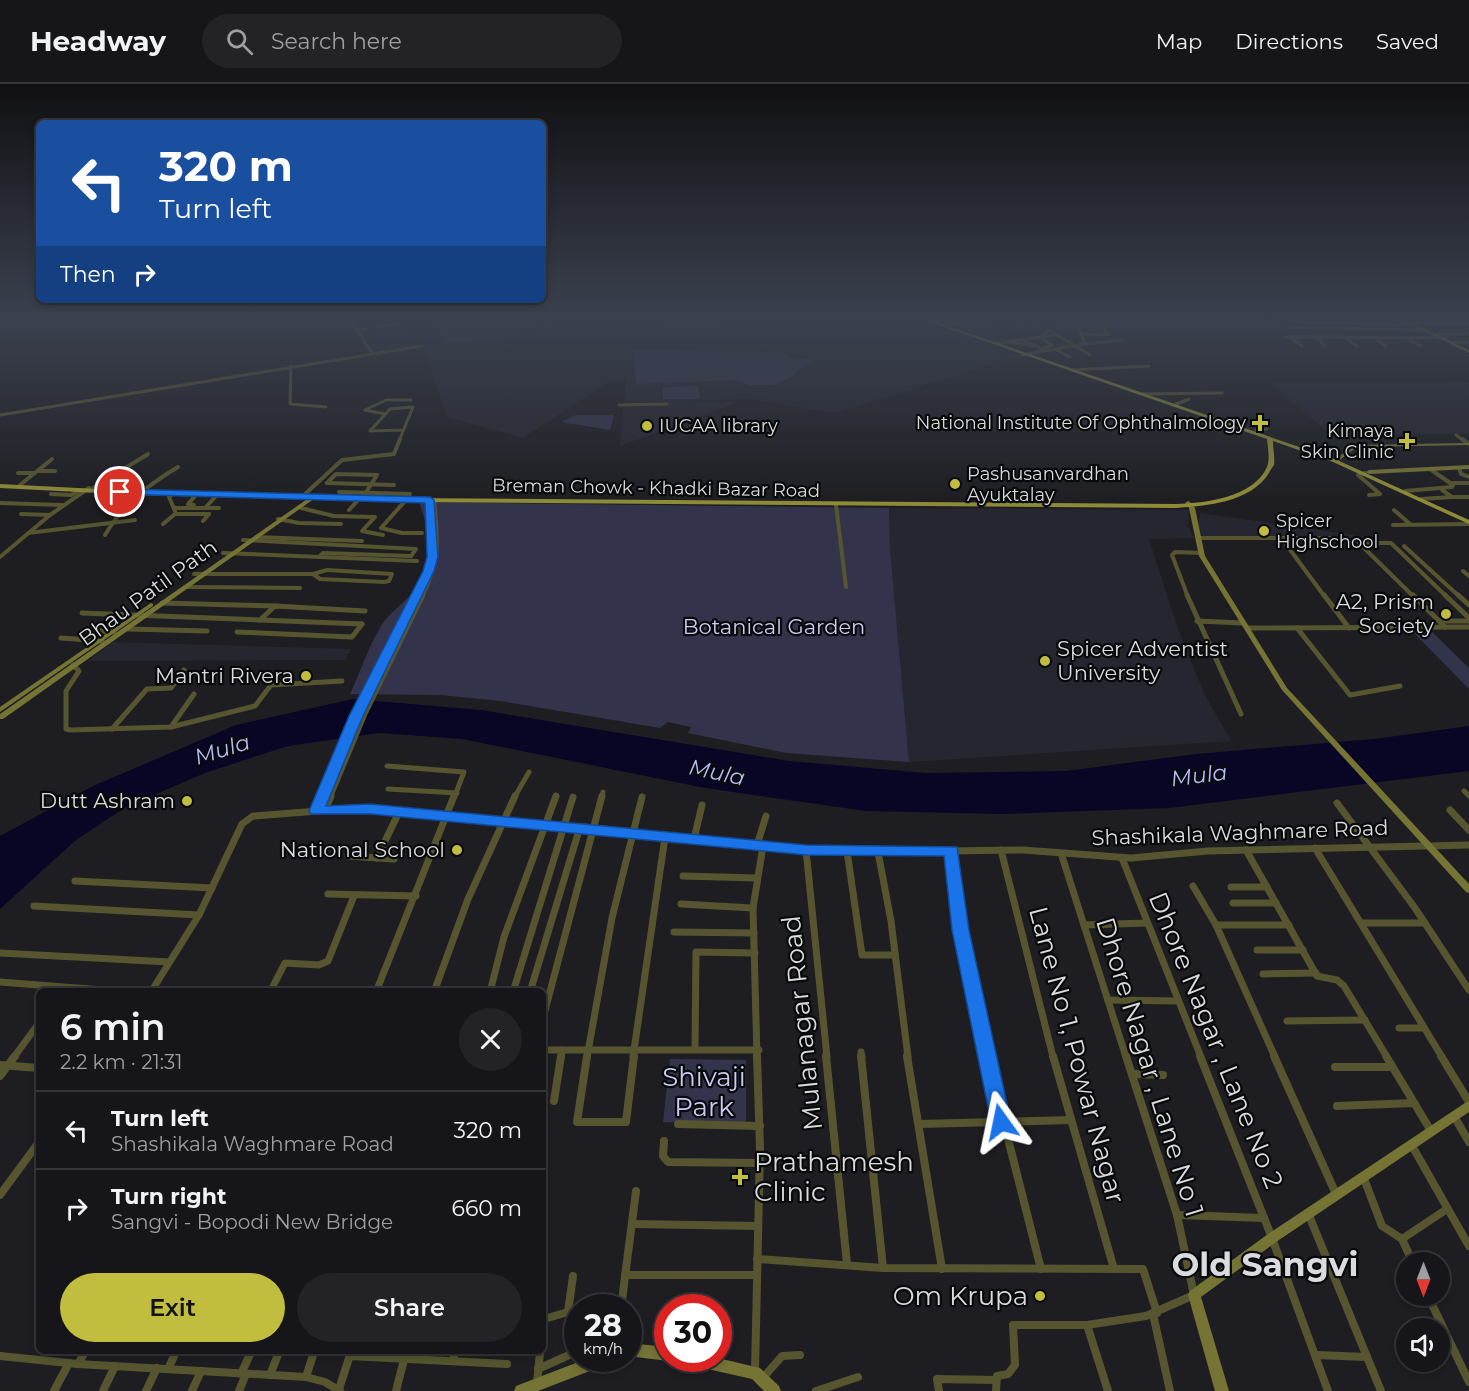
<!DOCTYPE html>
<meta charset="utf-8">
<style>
:root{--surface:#16161a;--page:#232327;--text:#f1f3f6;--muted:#9e9fa2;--line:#353539;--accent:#c1bd3f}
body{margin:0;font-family:Montserrat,sans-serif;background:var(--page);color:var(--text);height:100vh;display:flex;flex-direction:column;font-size:22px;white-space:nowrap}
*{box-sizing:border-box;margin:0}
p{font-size:20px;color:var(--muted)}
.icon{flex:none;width:33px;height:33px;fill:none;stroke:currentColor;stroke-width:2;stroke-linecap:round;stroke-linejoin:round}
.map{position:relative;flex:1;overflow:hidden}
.side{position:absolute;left:36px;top:904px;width:510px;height:366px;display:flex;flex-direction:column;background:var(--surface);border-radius:9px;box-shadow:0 3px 9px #0003,0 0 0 2px var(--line)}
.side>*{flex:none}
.guide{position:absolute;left:36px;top:36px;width:510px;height:183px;border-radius:9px;box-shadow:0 3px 9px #0003,0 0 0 2px var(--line);background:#1a4fa0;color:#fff;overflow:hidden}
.needle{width:39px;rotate:180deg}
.buttons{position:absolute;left:1396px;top:1168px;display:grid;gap:12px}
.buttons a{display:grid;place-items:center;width:54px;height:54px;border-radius:50%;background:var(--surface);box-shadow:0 3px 9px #0003,0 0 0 2px var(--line);font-size:30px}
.speed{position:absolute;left:564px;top:1210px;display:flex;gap:12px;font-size:30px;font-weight:700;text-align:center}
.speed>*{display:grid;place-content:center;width:78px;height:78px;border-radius:50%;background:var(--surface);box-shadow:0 3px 9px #0003,0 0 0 2px var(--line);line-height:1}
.speed small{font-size:15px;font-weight:400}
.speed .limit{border:9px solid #d22;background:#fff;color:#111}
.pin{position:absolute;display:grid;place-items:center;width:51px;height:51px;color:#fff;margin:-26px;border:3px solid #fff;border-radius:50%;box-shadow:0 2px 6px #0007}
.me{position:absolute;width:66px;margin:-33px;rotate:348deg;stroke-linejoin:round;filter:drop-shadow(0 0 4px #0008)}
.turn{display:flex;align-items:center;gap:21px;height:126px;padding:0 24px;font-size:27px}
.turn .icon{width:78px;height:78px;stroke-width:2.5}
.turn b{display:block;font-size:42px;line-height:51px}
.then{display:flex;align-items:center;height:57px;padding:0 24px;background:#0003;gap:12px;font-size:22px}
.round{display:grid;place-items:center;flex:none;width:63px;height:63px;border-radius:32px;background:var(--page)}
.overview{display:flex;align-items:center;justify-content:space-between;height:102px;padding:0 24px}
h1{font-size:36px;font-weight:600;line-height:45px}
.button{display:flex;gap:12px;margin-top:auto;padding:12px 24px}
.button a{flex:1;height:69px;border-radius:36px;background:var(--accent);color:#111;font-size:24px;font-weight:600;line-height:69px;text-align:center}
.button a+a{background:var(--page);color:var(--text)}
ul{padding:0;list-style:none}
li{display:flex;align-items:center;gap:18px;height:78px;padding:0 24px;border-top:2px solid var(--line)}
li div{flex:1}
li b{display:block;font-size:22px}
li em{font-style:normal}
header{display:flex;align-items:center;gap:36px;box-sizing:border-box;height:84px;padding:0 30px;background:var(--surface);border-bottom:2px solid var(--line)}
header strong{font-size:28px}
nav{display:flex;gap:33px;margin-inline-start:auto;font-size:21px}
.search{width:420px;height:54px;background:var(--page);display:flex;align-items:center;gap:15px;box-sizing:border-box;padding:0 21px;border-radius:33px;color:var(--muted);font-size:22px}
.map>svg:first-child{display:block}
.built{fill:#25262f}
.green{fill:#33344b}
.water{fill:#090525}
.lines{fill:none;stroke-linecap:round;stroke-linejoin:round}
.street-far4{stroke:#565530;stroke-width:3}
.street-far3{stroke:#565530;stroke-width:4}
.street-far2{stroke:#565530;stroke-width:5}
.street-far1{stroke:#565530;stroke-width:7}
.street{stroke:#565530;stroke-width:8}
.secondary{fill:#757435;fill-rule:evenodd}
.primary{fill:#8d8b37;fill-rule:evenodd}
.route{fill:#1a73e8;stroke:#114b97;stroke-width:1.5}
.poi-dot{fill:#c1bd3f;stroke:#08090a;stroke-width:2}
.labels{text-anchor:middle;stroke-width:4.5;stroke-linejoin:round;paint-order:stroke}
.far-poi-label{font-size:18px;fill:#dbdbde;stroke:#08090a;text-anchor:start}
.far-street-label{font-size:18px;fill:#dbdbde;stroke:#08090a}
.street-label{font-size:21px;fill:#dbdbde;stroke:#08090a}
.poi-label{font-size:21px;fill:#dbdbde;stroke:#08090a;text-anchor:end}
.park-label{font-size:21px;fill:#c9ccf5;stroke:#08090a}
.water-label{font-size:22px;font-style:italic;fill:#b6b9fc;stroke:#08090a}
.near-street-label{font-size:26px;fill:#dbdbde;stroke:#08090a}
.near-park-label{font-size:26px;fill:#c9ccf5;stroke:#08090a}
.near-poi-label{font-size:26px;fill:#dbdbde;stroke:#08090a;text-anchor:start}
.near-district-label{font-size:33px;font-weight:bold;fill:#dadbe1;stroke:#08090a}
</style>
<header>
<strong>Headway</strong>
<div class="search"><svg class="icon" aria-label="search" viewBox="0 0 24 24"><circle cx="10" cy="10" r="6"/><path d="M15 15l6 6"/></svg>Search here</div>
<nav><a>Map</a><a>Directions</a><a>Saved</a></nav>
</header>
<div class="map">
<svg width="1469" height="1307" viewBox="0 0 1469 1307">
<rect width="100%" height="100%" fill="#1e1e22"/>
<g class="built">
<polygon points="352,235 916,235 1020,271 836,329 748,315 658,318 739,318 620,362 626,296 613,295 523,354 447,333 422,262 372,269"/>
<polygon points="997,235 1006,235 1035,245 987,254 958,243"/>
<polygon points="1469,298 1469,350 1331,351 1271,299"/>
<polygon points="889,424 1189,426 1188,441 1194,454 1149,455 1178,545 1204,609 1231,657 909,678 890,465"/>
<polygon points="1200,429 1390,456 1203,454 1198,440"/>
<polygon points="113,558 351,565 345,576 88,577"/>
</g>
<g class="green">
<path d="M433 235H546L550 237C519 257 483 256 447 259L444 250 413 247Z"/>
<polygon points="661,235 726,235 724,242 659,239"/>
<polygon points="1006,235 1066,235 1072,241 1035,245"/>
<polygon points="633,265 788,269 790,274 813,275 791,293 775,301 749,301 733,296 636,300"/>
<polygon points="698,302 700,315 663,315 663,303"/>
<polygon points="576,331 614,331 610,346 561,338"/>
<path d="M419 418 889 424 890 465 909 678 786 669 688 649 691 643 668 638 660 644 501 617 441 611 350 610C361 587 369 560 383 539 394 524 411 514 421 498 435 475 428 442 419 418Z"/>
<polygon points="1411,546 1430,546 1469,584 1469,605"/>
<polygon points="670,975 746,976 746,1041 663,1038"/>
</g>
<polygon class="water" points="353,615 481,626 790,677 925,689 1066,687 1196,670 1374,655 1469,642 1469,687 1169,724 1004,730 866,727 705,704 462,655 379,649 288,662 205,689 126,723 76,756 0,825 0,752 93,702 236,641"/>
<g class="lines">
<g class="street-far4">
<polyline points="350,235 372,269"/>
<polyline points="936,237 947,235"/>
<polyline points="1300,238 1412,241"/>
<polyline points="1411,239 1469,240"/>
<polyline points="945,241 994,235"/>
<polyline points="1284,243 1423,246"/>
<polyline points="357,246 399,239"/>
<polyline points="1081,250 1108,251 1105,247"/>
<polyline points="1437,250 1469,250"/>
<polyline points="1042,252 1050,246 1057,251"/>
<polyline points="1286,253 1446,254"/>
<polyline points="1315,253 1325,262"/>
<polyline points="1291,254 1302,262"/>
<polyline points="1346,254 1357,262"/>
<polyline points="1375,254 1386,262"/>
<polyline points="1408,255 1420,262"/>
<polyline points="1023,256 1042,265 1053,261 1044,256"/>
<polyline points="1010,258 1033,262"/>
<polyline points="1453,258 1469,258"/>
<polyline points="996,259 1057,251 1090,271"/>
<polyline points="1085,260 1123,256"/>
<polyline points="1056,266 1070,273"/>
<polyline points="1022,271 1085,260 1079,244 1067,235"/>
<polyline points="291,282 290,320 326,323"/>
<polyline points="1072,286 1149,282"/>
<polyline points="1143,310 1222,309"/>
<polyline points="619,321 667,320"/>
<polyline points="1174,321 1189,315"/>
<polyline points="365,326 386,316 411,316"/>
<polyline points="365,326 385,330"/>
<polyline points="0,331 422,262"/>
<polyline points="1256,346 1267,345"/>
<polyline points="1456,351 1464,357"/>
<polyline points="399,357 413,323 390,325 370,347 403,346"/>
</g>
<g class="street-far3">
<polyline points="1462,355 1469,360"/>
<polyline points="1459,384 1461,390 1469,393"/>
<polyline points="38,387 55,387"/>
<polyline points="18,389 35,389"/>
<polyline points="1365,389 1358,391 1380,410 1369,411"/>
<polyline points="327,399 336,390 377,391 363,413"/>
<polyline points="327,399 394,401"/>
<polyline points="1451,399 1469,399"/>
<polyline points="20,401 52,375"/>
<polyline points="93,404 148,370"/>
<polyline points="1405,407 1452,403 1453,401 1430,385"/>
<polyline points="339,408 410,410"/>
<polyline points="51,410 71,411 80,406"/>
<polyline points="172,410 169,413 175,427"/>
<polyline points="304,411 342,376 394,370 400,355"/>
<polyline points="1452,413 1469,413"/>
<polyline points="1421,415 1452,413 1442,406"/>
<polyline points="406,416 381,444 402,449 422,449"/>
<polyline points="0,419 62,421"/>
<polyline points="194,421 188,420 196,411"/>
<polyline points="836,421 846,503"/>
<polyline points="175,424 219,424"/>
<polyline points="205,424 216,412"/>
<polyline points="301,424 334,432 375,433 362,447 383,451"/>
<polyline points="349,426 359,415"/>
<polyline points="1394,426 1410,440"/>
<polyline points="21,430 50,431"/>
<polyline points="278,435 299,439 341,440"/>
<polyline points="203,437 209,430"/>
<polyline points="163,440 175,430 209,430"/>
<polyline points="1393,441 1469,440"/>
<polyline points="28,449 135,436"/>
<path d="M105 451C123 420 148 401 178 383"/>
<polyline points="256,453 362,457"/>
<polyline points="1198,454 1335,454"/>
<polyline points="243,456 416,465 411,472 323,469 319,473"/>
<polyline points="1285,459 1325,513"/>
<polyline points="1404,462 1460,513"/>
<polyline points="223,469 417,477"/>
<polyline points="0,473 50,431 89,404"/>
<polygon points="327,486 392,490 389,497 384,498 320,495 313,490"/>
<polyline points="1463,487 1469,492"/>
<polyline points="194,490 313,490"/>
<polyline points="185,503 300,504"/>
<polyline points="416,513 433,473 430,416"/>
<path d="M422 513C441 474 438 457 434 416"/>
<polyline points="1188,513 1172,471 1175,468 1201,469"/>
<polyline points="1414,513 1359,459 1391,459 1447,513"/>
</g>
<g class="street-far2">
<polyline points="1187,511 1241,630"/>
<polyline points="1324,511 1349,544"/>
<polyline points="1413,511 1445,543"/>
<polyline points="1445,511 1469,534"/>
<polyline points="1458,511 1469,521"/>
<polyline points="162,519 278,522"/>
<polyline points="82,529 362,540"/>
<polyline points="260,536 275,522 365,527"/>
<polyline points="1197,537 1243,539"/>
<polyline points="1439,537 1469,537"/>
<polyline points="1247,544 1469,543"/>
<polyline points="1297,544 1350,611 1400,602"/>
<polyline points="127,545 207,547"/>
<polyline points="87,546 114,548"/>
<polyline points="237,548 352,553 362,540"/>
<polyline points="61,554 102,557"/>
<polyline points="73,581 79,587 66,607 66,645 70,646 171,643 255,622 271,601 342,597"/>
<polyline points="171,643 194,610"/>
<polyline points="112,645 147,605 171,604 184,586"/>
<polyline points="387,682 464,688 454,714"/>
<polyline points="388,705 457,709"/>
<polyline points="1464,707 1469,712"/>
<polyline points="322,714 356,632 417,511"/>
<polyline points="330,714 365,630 423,511"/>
<polyline points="514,714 529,688"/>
<polyline points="601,714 603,708"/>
</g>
<g class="street-far1">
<polyline points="1337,719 1415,824 1469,906"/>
<polyline points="325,726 331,712"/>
<polyline points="1450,726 1469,746"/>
<polyline points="316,727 322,712"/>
<polyline points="694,755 702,721"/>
<polyline points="757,761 766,732"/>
<polyline points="1315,764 1442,973"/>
<polyline points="806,766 827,973"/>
<polyline points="1001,766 1053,973"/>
<polyline points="1246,766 1317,892 1337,896 1344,902 1387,973"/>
<polyline points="847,767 862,871 895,871"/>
<polyline points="951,767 967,873 987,973"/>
<polyline points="878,768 891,837 908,973"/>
<polyline points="1061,769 1126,973"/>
<polyline points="348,772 394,775"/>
<polyline points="377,774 399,728"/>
<polyline points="1122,774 1201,973"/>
<polyline points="683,792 757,794"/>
<polyline points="75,797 212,804"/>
<polyline points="1193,802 1216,841 1275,973"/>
<polyline points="1231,803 1267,803"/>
<polyline points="328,810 416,812"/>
<polyline points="1233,819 1276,819"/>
<polyline points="681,820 753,824"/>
<polyline points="34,822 199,831"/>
<polyline points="1361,839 1425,839"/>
<polyline points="1084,841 1147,839"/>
<polyline points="1216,841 1289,841"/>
<polyline points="674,848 754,849"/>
<polyline points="1257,866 1303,866"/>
<polyline points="0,869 169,878"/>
<polyline points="1263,890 1316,889"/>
<polyline points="0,898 128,908"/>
<polyline points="151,908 199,831 242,740 253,732 357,724 595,744 806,766 878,768 1023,766 1131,774 1208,767 1469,761"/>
<polyline points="270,908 285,879 319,881 328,877 354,812"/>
<polyline points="376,908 454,712"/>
<polyline points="434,908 468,815 515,712"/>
<polyline points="490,908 504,853 556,712"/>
<polyline points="513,908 573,713"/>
<polyline points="530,908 580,743"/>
<polyline points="1108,916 1178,917"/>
<polyline points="543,934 602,712"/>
<polyline points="1287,937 1365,936"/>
<polyline points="1399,944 1424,944"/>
<polyline points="695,965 696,868 755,869"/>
<polyline points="543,966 759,966"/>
<polyline points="861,968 862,973"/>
<polyline points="14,973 39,939"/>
<polyline points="561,973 562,966"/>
<polyline points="587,973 612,834 642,713"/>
<polyline points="633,973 665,753"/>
<polyline points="757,973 753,824 763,762"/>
</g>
<g class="street">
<polyline points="587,972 577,1038 626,1038 634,972"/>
<polyline points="826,972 847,1180"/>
<polyline points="861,972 883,1184"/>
<polyline points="907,972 942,1185"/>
<polyline points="987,972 1041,1185"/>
<polyline points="1053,972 1114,1185"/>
<polyline points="1200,972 1272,1154 1328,1307"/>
<polyline points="1274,972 1336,1110"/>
<polyline points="1386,972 1431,1047"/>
<polyline points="1441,972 1469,1018"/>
<polyline points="0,981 39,984"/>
<polyline points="1335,983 1392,983"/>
<polyline points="1132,990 1163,991"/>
<polyline points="0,992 15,972"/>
<polyline points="554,1017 561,972"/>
<polyline points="1337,1022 1414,1019"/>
<polyline points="1454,1032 1469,1058"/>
<polyline points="678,1040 760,1042"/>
<polyline points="919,1040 1071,1036"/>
<polyline points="664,1057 663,1072 668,1078 760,1079"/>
<polyline points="1411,1060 1469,1162"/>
<polyline points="1363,1092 1382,1142 1402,1155 1413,1179"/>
<polyline points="0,1111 39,1058"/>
<polyline points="1308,1129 1381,1307"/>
<polyline points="1177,1131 1264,1134"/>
<polyline points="632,1140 758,1142"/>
<polyline points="1402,1155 1447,1125"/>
<polyline points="757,1175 883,1184 1143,1185 1157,1229"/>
<polyline points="625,1191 757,1191"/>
<polyline points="1428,1212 1469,1298"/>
<polyline points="621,1224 636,1107"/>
<polyline points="1153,1230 1170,1307"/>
<polyline points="1087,1241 1108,1307"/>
<polyline points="543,1246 544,1235 568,1228 573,1192"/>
<polyline points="1316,1271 1367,1273"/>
<polyline points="0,1272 78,1280 306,1293 325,1298 340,1307"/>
<polyline points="349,1272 507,1280"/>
<polyline points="453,1277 455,1268"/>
<polyline points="78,1280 85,1268"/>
<polyline points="168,1285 176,1268"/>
<polyline points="538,1285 578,1267"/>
<polyline points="755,1287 760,1065 757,972"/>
<polyline points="241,1290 251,1268"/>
<polyline points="270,1291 279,1268"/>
<polyline points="306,1293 314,1268"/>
<polyline points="762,1295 782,1272 800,1271"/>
<polyline points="537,1299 540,1268"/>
<polyline points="339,1305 351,1268"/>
<polyline points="54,1307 69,1279"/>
<polyline points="103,1307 115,1282"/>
<polyline points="146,1307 157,1284"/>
<polyline points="192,1307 201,1287"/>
<polyline points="239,1307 246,1290"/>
<polyline points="396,1307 406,1268"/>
<polyline points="816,1307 858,1293"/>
<polyline points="939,1307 937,1295 995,1296"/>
<polyline points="996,1307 997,1292 1008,1290 1015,1281 1013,1241 1087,1241 1146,1232 1194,1211 1177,1131 1126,972"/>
</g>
<g class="secondary">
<polygon points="1399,235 1405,235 1469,266 1469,269"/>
<polygon points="1469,359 1469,361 1357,363 1337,378 1332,377 1356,361"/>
<polygon points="1469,381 1469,385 1369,390 1366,388 1369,386"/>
<polygon points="313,411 318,412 3,635 0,635 0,630"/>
<polygon points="1188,417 1190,418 1195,424 1205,472 1287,604 1469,800 1469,809 1466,808 1282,606 1199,472 1189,424 1185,419"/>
<polygon points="151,519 153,520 153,522 0,628 0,623"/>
<polygon points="1469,1017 1469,1028 1276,1158 1201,1213 1229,1307 1215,1307 1188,1211 1190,1207 1268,1150 1465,1019"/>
<polygon points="628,1259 668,1263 668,1275 672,1275 668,1277 628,1272"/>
<polygon points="718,1274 760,1284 779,1302 781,1307 764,1307 752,1295 694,1282 689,1280 687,1275 718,1275"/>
<polygon points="586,1275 610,1275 608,1280 538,1307 514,1307 516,1302"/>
</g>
<path class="primary" d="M921 235H928L1337 376 1469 436V440L1333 378 1273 357C1273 364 1275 374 1274 381 1274 381 1269 388 1269 389 1251 418 1207 422 1176 424L406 418 137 411 0 404V400L137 407 406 414 1176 420C1205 419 1253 414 1267 383 1270 376 1268 364 1267 355Z"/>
</g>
<linearGradient id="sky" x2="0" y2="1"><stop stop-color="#101013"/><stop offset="0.56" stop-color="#3b414f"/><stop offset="1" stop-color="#3b414f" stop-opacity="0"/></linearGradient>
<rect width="1469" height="418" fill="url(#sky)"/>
<polygon class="route" points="120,405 430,413 434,416 438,473 434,487 363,632 326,722 370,720 806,761 957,763 969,846 1011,1038 1008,1044 1001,1047 994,1044 991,1038 952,846 944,772 806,771 370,730 311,730 309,727 349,632 423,487 427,473 425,419 117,410 117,406"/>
<g class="poi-dot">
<path d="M1257 330h6v6h6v6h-6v6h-6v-6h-6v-6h6z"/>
<circle cx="647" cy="342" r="6"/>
<path d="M1404 348h6v6h6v6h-6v6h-6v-6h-6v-6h6z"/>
<circle cx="955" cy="400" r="6"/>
<circle cx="1264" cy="447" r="6"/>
<circle cx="1446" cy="530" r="6"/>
<circle cx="1045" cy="577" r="6"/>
<circle cx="306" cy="592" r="6"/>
<circle cx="187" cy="717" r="6"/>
<circle cx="457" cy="766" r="6"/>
<path d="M737 1084h6v6h6v6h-6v6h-6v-6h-6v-6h6z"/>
<circle cx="1040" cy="1212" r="6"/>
</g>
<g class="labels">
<g class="far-poi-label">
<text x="1246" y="345" text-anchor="end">National Institute Of Ophthalmology</text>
<text x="659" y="348">IUCAA library</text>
<text x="1394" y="353" text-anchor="end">Kimaya<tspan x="1394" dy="21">Skin Clinic</tspan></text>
<text x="967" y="396">Pashusanvardhan<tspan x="967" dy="21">Ayuktalay</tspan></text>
<text x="1276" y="443">Spicer<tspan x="1276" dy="21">Highschool</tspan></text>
</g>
<g class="far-street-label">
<text transform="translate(656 404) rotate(1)" y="6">Breman Chowk - Khadki Bazar Road</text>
</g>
<g class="street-label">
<text transform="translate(148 509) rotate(-36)" y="7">Bhau Patil Path</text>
<text transform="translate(1240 749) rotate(-2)" y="7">Shashikala Waghmare Road</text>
</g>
<g class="poi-label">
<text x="1434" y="525">A2, Prism<tspan x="1434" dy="24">Society</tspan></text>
<text x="1057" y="572" text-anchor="start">Spicer Adventist<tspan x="1057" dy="24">University</tspan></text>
<text x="294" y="599">Mantri Rivera</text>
<text x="175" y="724">Dutt Ashram</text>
<text x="445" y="773">National School</text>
</g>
<g class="park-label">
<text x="774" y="550">Botanical Garden</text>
</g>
<g class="water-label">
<text transform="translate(222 665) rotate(-17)" y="8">Mula</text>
<text transform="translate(717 688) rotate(12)" y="8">Mula</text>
<text transform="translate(1199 691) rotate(-7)" y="8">Mula</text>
</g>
<g class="near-street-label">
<text transform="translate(802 939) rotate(-96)" y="9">Mulanagar Road</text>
<text transform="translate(1216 956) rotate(68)" y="9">Dhore Nagar , Lane No 2</text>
<text transform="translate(1077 971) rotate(75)" y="9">Lane No 1, Powar Nagar</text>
<text transform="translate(1150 983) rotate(73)" y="9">Dhore Nagar , Lane No 1</text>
</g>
<g class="near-park-label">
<text x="704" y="1002">Shivaji<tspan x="704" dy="30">Park</tspan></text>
</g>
<g class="near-poi-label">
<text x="754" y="1087">Prathamesh<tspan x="754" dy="30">Clinic</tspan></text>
<text x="1028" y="1221" text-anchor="end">Om Krupa</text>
</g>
<g class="near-district-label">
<text x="1265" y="1192">Old Sangvi</text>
</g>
</g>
</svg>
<div class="buttons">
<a><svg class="needle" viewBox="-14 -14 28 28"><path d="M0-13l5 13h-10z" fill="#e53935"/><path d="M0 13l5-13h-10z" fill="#9e9fa2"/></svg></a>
<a><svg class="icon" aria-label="sound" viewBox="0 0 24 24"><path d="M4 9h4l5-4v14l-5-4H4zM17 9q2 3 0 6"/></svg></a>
</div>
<div class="speed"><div>28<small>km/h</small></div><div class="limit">30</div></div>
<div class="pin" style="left:120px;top:408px;background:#d93025"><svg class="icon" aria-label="arrive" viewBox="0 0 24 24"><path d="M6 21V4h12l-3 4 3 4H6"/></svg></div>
<svg class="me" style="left:1001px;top:1038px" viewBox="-20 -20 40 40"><path d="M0-17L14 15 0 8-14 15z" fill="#1a73e8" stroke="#fff" stroke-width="4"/></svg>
<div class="guide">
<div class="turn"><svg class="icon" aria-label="left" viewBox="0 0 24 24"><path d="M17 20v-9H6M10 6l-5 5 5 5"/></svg><div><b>320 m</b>Turn left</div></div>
<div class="then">Then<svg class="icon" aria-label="right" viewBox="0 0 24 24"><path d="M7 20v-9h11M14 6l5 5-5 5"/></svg></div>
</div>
<section class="side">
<div class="overview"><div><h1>6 min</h1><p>2.2 km · 21:31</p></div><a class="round"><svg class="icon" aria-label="close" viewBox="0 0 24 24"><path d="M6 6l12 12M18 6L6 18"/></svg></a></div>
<ul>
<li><svg class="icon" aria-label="left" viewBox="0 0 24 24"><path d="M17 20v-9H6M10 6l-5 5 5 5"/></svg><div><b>Turn left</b><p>Shashikala Waghmare Road</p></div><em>320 m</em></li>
<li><svg class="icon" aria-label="right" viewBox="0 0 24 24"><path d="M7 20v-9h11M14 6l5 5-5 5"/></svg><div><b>Turn right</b><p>Sangvi - Bopodi New Bridge</p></div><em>660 m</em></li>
</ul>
<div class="button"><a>Exit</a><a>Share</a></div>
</section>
</div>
